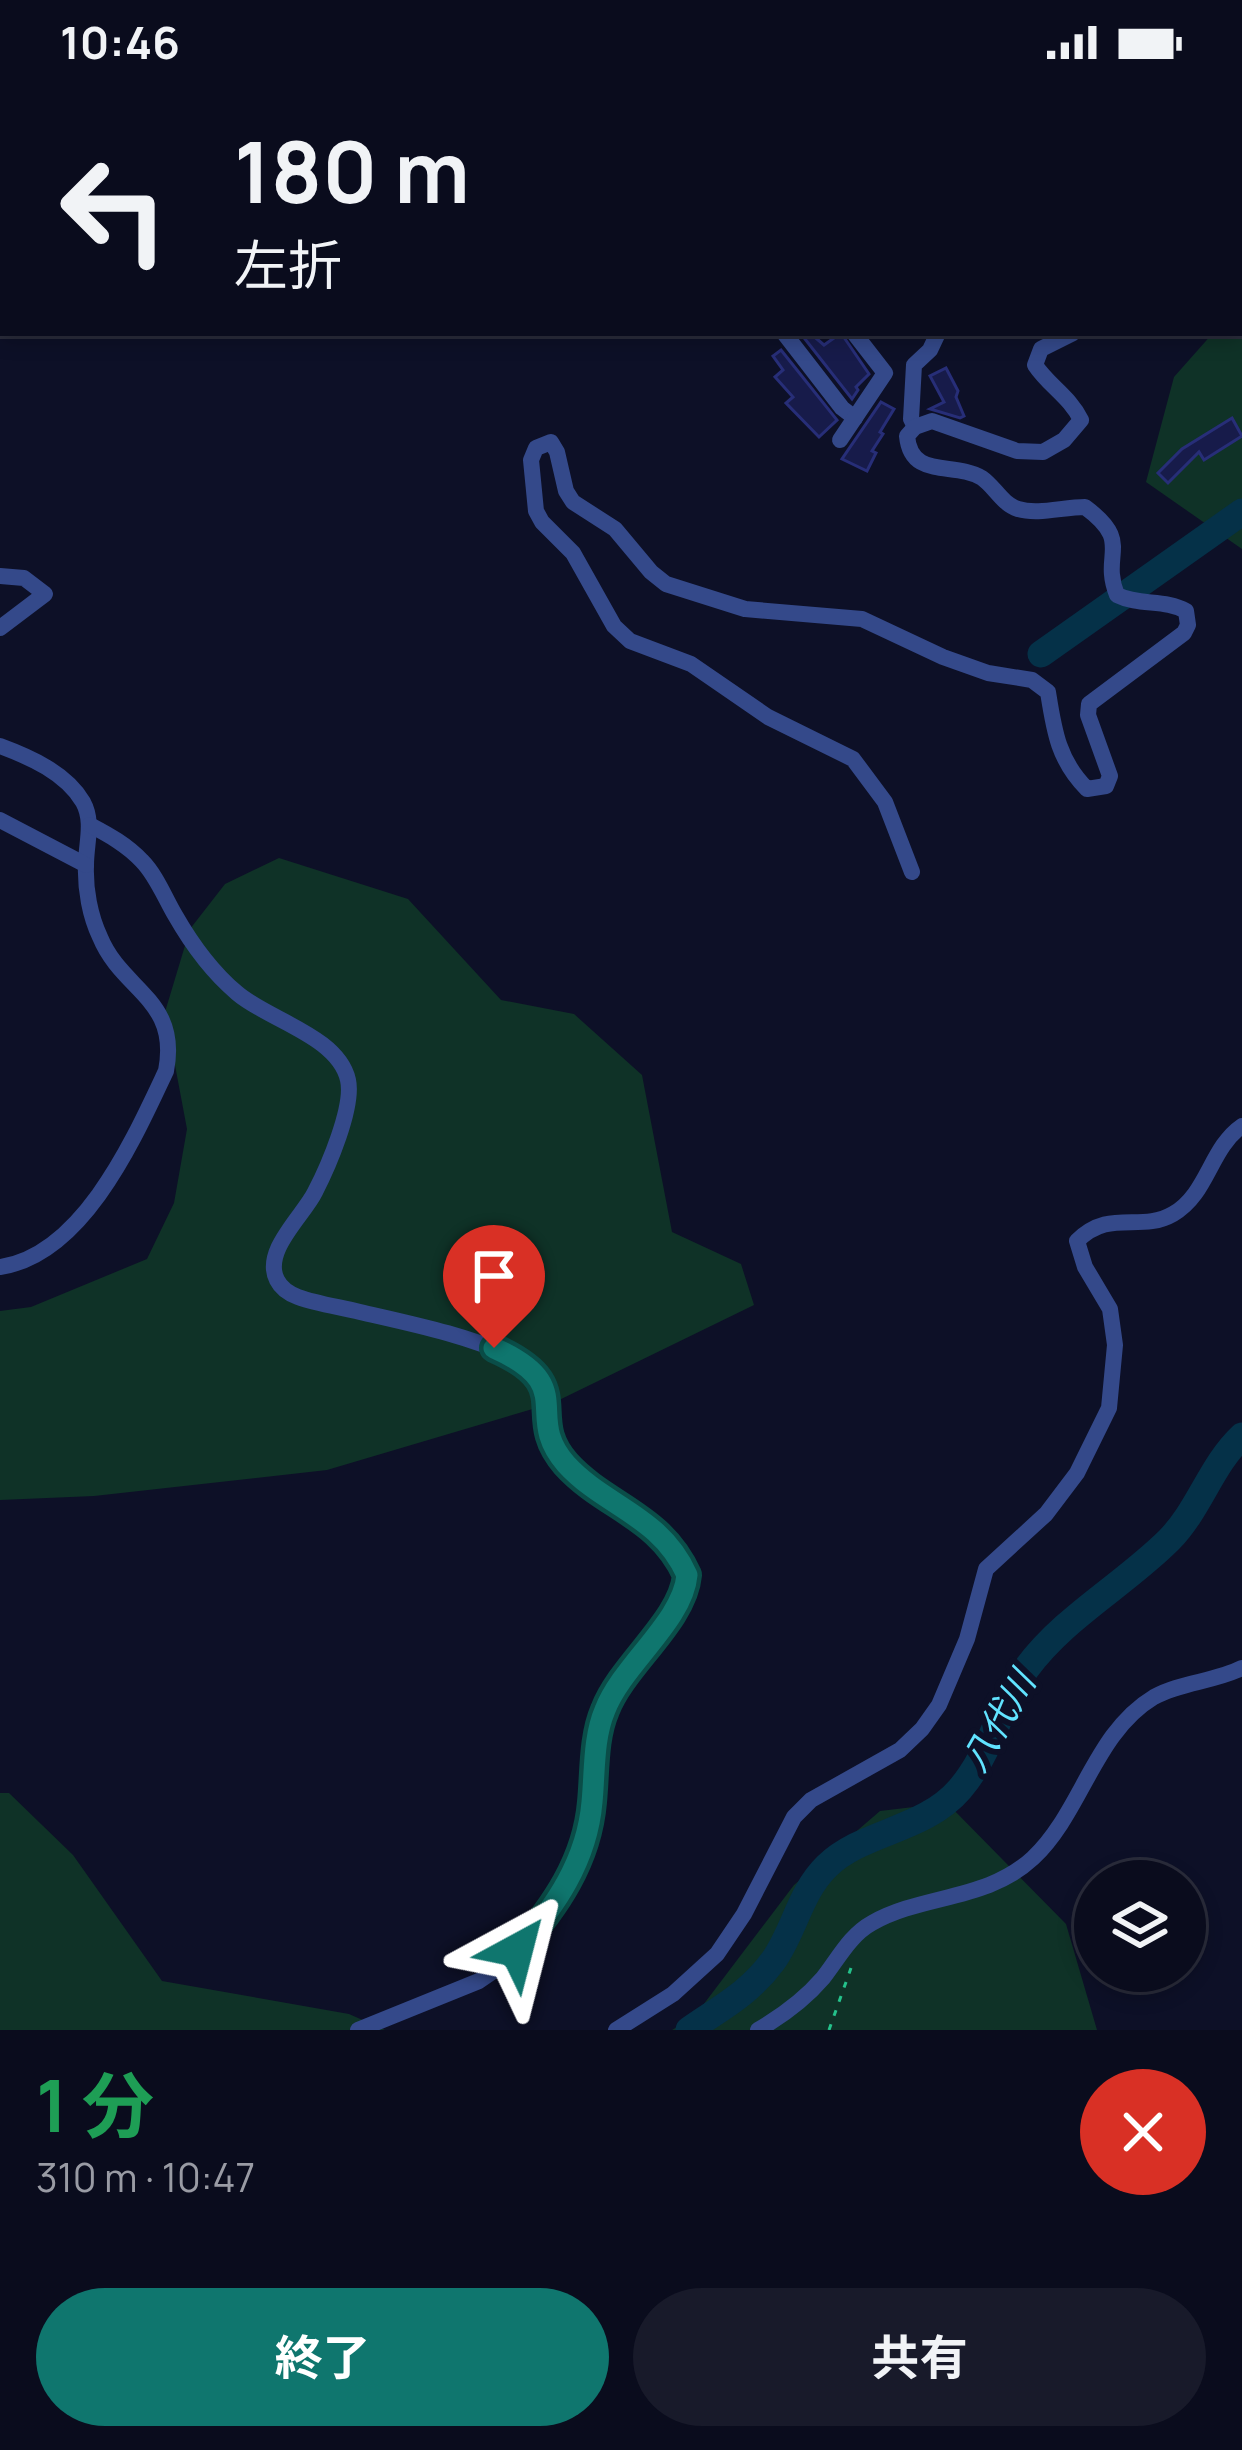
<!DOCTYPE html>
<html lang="ja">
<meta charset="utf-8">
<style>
:root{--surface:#0a0c1d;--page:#181a2a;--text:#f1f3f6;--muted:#999ba4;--line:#2a2c3b;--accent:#0f766e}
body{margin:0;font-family:Manrope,"Noto Sans JP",sans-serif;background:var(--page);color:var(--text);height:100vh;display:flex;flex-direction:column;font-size:45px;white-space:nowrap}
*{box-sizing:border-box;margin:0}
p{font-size:39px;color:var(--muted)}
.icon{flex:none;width:66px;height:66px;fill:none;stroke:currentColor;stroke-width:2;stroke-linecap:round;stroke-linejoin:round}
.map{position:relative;height:1946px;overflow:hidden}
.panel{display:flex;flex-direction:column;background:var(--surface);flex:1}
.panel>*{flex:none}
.guide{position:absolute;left:0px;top:0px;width:1242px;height:252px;box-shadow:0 6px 18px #0003,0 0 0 3px var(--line);background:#0a0c1d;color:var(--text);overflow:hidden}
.buttons{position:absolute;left:1074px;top:1776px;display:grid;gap:24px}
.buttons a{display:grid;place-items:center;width:132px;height:132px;border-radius:50%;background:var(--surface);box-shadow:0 6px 18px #0003,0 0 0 3px var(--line);font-size:60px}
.pin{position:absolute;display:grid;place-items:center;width:102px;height:102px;color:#fff;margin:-123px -51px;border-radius:50% 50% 50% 0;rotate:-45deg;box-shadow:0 0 12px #0007}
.pin .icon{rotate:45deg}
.me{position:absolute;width:132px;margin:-66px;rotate:38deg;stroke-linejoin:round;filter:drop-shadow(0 0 9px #0008)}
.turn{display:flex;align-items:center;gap:42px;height:252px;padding:0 36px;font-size:54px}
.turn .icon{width:156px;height:156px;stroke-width:2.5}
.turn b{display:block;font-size:84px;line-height:102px}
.round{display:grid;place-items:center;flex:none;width:126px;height:126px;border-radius:63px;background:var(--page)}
.head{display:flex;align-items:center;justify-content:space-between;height:204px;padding:0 36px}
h1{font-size:72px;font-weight:700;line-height:90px;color:#1e9e55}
.primary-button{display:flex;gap:24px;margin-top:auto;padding:24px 36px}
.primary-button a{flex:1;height:138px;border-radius:72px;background:var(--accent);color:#fff;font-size:48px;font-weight:700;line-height:138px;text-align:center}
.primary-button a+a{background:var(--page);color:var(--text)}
.status{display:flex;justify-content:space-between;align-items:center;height:84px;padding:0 60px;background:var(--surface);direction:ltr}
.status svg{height:33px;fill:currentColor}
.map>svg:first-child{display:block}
.green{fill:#0f3227}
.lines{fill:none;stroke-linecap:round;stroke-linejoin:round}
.river{stroke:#053148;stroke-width:27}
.building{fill:#171b4a;stroke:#272e78;stroke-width:3}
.path{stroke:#24c28b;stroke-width:3;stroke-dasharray:6 9;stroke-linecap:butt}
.minor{stroke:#34498a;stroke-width:16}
.route-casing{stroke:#0a4d48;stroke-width:30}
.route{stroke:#0f766e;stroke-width:21}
.labels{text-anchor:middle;stroke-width:12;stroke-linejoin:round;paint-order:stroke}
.water-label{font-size:36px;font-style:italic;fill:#61e3ff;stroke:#0d1027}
</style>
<div class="status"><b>10:46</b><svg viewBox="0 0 49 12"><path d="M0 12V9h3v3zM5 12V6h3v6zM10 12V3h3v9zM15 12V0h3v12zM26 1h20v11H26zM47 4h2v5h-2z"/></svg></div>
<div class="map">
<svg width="1242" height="1946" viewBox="0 0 1242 1946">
<rect width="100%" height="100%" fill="#0d1027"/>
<g class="green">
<polygon points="1242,216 1242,465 1146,398 1174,293 1213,249 1239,249"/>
<polygon points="279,774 408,815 501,916 574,930 642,991 672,1148 741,1180 754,1221 553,1319 327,1386 94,1412 0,1416 0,1227 31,1223 147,1175 174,1119 187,1045 165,928 190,845 225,800"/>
<polygon points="0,1709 9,1709 73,1771 162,1897 349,1930 385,1946 0,1946"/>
<polygon points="947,1719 1066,1840 1097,1946 672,1946 694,1933 794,1801 880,1727"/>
</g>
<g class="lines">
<g class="river">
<polyline points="1041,570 1242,428"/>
<path d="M689 1946C720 1924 749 1910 773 1877 794 1848 800 1808 827 1782 863 1747 924 1747 960 1705 991 1669 999 1622 1026 1585 1064 1533 1124 1501 1169 1456 1199 1426 1211 1381 1242 1352"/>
</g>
</g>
<g class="building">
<polygon points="810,249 824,261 841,249 869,290 856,303 858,306 852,315 801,250"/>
<polygon points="781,266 837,336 819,353 786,319 793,313 775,293 783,286 773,272"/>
<polygon points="946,284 958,307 956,313 964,332 960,334 930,325 944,318 930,292"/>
<polygon points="881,318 894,325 880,348 883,350 872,367 876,369 867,387 842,375"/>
<polygon points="1232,334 1242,352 1204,376 1199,368 1168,399 1158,389 1182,365"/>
</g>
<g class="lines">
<polyline class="path" points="829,1946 851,1884"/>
<g class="minor">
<polyline points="1009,0 1012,3"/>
<polyline points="1174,0 1174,3"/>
<polyline points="1212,0 1212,3"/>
<polyline points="303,3 304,0"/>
<polyline points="358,3 359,0"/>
<polyline points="470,3 475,0"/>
<polyline points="940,3 943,0"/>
<polyline points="1075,3 1079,0"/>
<polyline points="1239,39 1242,38"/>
<polyline points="0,43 3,44"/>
<polyline points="1239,153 1242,152"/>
<polyline points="784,249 842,324 855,334"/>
<polyline points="915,343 911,335 914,281 930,266 938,249"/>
<polyline points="840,356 885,289 854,249"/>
<polyline points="0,492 24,494 45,510 0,544"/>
<path d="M0 662C30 673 66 689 83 718 94 738 86 759 86 781 85 805 90 832 100 853 122 907 180 915 166 987 134 1055 83 1171 0 1183"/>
<polyline points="0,736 86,781"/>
<path d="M90 741C109 751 127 761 142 777 156 791 165 814 175 831 191 859 212 888 237 909 268 936 338 952 348 996 354 1023 328 1083 315 1108 304 1131 262 1167 277 1196 281 1204 290 1210 298 1213 317 1220 340 1223 360 1228 412 1240 467 1251 516 1274 556 1293 538 1328 553 1360 579 1414 657 1426 687 1491L677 1521 619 1598 603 1629 587 1754 563 1807 535 1846 498 1884 479 1897 358 1946"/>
<path d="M912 788 885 718 853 675 768 633 691 580 630 557 614 542 573 469 542 438 536 427 531 376 536 364 551 358 557 368 566 407 573 418 615 445 651 488 666 500 745 525 862 535 943 573 988 589 1032 596 1048 608C1054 646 1058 676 1087 705L1106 702 1110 692 1088 631 1089 620 1184 549 1188 541 1186 527C1165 515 1139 522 1117 511 1100 469 1134 459 1085 423 1063 423 1038 431 1018 425 1002 420 995 403 982 394 954 377 911 396 907 352L915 343 932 337 1017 367 1043 368 1064 356 1081 336C1070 313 1049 302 1035 281L1041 265 1073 249"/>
<path d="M616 1946 673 1910 717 1870 744 1830 794 1733 811 1716 900 1666 922 1645 939 1621 967 1555 986 1485 1046 1430 1077 1389 1109 1324 1115 1261 1110 1225 1085 1183 1077 1157C1110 1124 1140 1149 1173 1130 1208 1110 1210 1064 1242 1042"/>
<path d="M758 1946C782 1932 805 1915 823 1894 838 1875 850 1851 872 1839 923 1810 987 1817 1033 1774 1082 1728 1094 1649 1154 1613 1181 1598 1214 1598 1242 1584"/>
</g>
</g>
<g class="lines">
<g class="route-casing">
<path id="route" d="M494 1264C581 1303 522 1330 566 1380 605 1423 660 1431 687 1491 683 1537 622 1581 605 1626 593 1654 595 1688 592 1718 587 1777 555 1823 517 1866"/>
</g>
<use href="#route" class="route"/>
</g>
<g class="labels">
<g class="water-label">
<text transform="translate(998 1637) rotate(-60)" y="13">八代川</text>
</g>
</g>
</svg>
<div class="buttons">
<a><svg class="icon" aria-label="layers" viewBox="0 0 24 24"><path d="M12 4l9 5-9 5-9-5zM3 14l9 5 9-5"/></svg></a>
</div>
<div class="pin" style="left:494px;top:1264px;background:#d93025"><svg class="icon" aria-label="arrive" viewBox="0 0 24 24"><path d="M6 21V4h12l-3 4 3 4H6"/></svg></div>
<svg class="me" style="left:517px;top:1866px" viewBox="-20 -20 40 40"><path d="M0-17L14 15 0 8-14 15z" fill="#0f766e" stroke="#fff" stroke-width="4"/></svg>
<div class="guide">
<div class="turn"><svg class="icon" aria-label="left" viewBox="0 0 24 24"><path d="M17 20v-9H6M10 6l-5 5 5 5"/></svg><div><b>180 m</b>左折</div></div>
</div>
</div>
<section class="panel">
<div class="head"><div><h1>1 分</h1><p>310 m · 10:47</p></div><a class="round" style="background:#d93025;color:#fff"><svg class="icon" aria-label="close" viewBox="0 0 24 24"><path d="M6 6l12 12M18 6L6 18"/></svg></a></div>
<div class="primary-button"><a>終了</a><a>共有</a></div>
</section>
